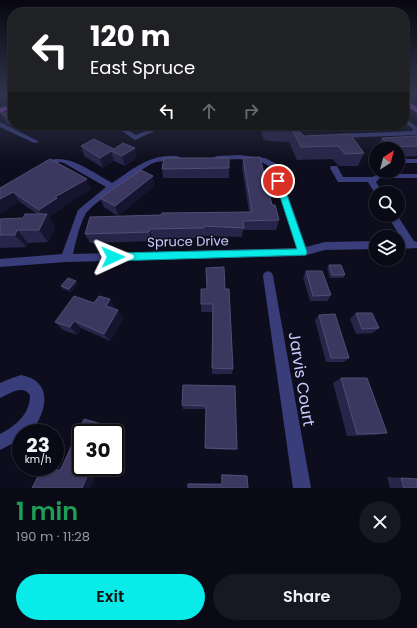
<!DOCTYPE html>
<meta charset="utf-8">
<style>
:root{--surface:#0a0a16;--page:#181823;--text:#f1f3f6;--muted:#999aa1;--line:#2a2b35;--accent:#09ebe8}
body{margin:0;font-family:Poppins,sans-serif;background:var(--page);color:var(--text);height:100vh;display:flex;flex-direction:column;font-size:15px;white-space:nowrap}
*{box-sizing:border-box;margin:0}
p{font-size:13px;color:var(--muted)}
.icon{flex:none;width:22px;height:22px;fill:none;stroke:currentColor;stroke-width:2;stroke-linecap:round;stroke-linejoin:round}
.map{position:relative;height:488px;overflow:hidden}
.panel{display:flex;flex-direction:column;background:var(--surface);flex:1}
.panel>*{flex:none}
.top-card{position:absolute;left:8px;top:8px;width:401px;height:122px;border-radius:16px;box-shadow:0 1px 3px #0004,0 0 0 1px var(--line);background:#202124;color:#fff;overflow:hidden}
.needle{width:26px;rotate:36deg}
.controls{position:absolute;left:369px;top:142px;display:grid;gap:8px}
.controls a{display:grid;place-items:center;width:36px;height:36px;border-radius:50%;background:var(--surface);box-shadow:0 1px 3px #0004,0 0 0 1px var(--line);font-size:20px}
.speed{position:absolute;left:12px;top:424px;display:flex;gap:8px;font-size:20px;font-weight:700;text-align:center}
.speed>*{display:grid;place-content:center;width:52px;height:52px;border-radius:50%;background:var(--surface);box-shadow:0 1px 3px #0004,0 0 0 1px var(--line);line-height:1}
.speed small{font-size:10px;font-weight:400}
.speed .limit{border:2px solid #111;border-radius:6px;background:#fff;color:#111}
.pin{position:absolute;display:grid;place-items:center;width:34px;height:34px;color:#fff;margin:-17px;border:2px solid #fff;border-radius:50%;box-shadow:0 1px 4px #0007}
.me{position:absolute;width:44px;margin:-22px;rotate:89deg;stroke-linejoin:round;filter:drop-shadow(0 0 3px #0008)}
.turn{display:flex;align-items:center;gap:14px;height:84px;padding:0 16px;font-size:18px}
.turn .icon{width:52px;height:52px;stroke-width:2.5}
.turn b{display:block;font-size:28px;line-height:34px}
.lanes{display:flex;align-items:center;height:38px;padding:0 16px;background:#0003;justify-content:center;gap:20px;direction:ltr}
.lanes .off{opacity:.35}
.round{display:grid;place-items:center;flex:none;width:42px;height:42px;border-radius:21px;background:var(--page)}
.head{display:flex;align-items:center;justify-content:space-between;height:68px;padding:0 16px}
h1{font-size:24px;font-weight:600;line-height:30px;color:#1e9e55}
.action{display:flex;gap:8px;margin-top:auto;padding:8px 16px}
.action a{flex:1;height:46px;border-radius:24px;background:var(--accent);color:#111;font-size:16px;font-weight:600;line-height:46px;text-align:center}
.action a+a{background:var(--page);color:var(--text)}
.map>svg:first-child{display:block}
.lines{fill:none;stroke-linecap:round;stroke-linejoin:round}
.minor{fill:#393e7b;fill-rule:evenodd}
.major{fill:#aa56f8;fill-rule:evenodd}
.wall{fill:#29254a}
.shaded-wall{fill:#171430}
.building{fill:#3b375e;stroke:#514e77}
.route{fill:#09ebe8;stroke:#069997}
.labels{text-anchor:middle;stroke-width:3;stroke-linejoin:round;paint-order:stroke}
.street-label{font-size:13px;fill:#cbcbfd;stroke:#0e0d1d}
.near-street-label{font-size:16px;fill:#cbcbfd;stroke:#0e0d1d}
</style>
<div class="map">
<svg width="417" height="488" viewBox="0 0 417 488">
<rect width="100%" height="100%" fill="#0e0d1d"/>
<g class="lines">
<g class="minor">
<polygon points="404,117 417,127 417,135 338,138 335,136 338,134 412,131 413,129 404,122"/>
<polygon points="0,122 38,141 39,142 34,143 0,127"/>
<polygon points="113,125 120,125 136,135 160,125 168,125 135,140"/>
<path d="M239 155 265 158 277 164 306 247 325 242 376 241V249L325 250 303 256 66 262 0 267V259L62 254 78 210 106 187 64 163 60 162 42 169 38 167C61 146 91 172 112 183 129 172 147 156 169 156 173 156 177 155 181 158 176 162 161 159 151 164 140 170 89 206 85 215 79 227 76 241 73 254L297 248 270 167C255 156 235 160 217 160L213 158 217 156Z"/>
<rect x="371" y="158" width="5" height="4"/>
<rect x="398" y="159" width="19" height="4"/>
<polygon points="331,166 337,166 343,177 372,177 379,174 417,174 417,178 380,178 376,182 383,193 376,193 376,195 368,182 338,182 330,168"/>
<polygon points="387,215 397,215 414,241 417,242 417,248 398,249 398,241 403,241"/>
<polygon points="268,271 272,273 273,276 311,488 293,488 263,276 264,273"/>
<path d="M21 375C54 381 47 412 31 432L21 433V439L0 450V434C17 425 30 414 30 395 22 384 10 394 0 398V383L12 378Z"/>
</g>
<g class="major">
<polygon points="404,98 417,107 417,113 404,104"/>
<polygon points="13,104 13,108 0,113 0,108"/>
</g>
</g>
<g class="wall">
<polygon points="13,110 13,125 29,125 19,130 7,124 1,114"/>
<polygon points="134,125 149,125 140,129"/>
<polygon points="260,125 293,125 304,136 364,153 358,166 339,166 332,159 297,160 289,142 268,141 263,139"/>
<polygon points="307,125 376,125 374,130 330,129 307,127"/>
<polygon points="417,136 417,156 398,157 398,149 379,149 377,147 382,138"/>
<polygon points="81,146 114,149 137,158 125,166 114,161 103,168 84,156"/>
<polygon points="243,158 272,205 279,220 276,230 243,230 242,237 204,236 204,238 152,239 152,241 90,243 85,234 161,215 249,212 242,168"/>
<polygon points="229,168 229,178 163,178 162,169"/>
<polygon points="155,185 118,216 104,207 100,198"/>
<polygon points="0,188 91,189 62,207 63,208 49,217 55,227 48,242 28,243 26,247 0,248 0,219 23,218 37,214"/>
<polygon points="329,265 345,275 343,278 330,278 327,268"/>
<polygon points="306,271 331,295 327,301 310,301 303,277"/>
<polygon points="78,284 71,292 63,289 61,286"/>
<polygon points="225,289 233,369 232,374 212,374 212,312 201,312 201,304"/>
<polygon points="94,303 115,307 114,308 123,318 110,341 81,328 77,335 63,330 55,322"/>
<polygon points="356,313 379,328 373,333 356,334 350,319"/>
<polygon points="319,315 349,358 344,362 326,362 315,320"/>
<polygon points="341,378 387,433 375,435 347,436 333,383"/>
<polygon points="235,386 237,449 235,450 206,449 206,409 183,409 182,405"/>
<polygon points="221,474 244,475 247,476 248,488 188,484 189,483 221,483"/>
<polygon points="387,477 417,479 417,488 390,488"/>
</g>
<g class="shaded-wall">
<polygon points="16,125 29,125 19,130"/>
<polygon points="139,125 149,125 140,129"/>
<polygon points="135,148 137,158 125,166 122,156"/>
<polygon points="111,151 114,161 103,168 100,158"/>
<polygon points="153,176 155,185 118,216 115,206"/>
<polygon points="87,179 91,189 62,207 63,208 49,217 55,227 48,242 39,230 45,219 39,210 55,197"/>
<polygon points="13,192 20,202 0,214 0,199"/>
<polygon points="150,229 152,239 152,241 149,232"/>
<polygon points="17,230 28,243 26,247 15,235"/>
<polygon points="76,281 78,284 71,292 69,289"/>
<polygon points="110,299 115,307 111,314 106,306"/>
<polygon points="118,310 123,318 110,341 104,334"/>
<polygon points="74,321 81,328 77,335 70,327"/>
<polygon points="108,426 114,429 112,433 105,433"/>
<polygon points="55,465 70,470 60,471 50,467 55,467"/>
<polygon points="91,467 99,467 91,488 82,488"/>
</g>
<g class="building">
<polygon points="13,110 13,120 1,114"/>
<polygon points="265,125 293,125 304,136 350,134 364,153 345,154 338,146 301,147 292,129 270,129 265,126"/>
<polygon points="417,136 417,146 391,147 382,138"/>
<polygon points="94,139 114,149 123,143 135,148 122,156 111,151 100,158 81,146"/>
<polygon points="260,157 272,205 275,205 279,220 243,221 244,228 204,226 204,228 150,229 149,232 85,234 90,217 161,215 162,213 252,212 243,158"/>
<polygon points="164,158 229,158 229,168 162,169"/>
<polygon points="50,159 87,179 55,197 57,198 39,210 13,192 0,199 0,188"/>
<polygon points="141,170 153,176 115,206 100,198"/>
<polygon points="25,214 47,214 39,230 17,230 15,235 0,235 0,219 23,218"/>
<polygon points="329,265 341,265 345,275 332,275"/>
<polygon points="224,267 225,289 229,289 233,369 212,368 213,304 201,304 201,289 207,289 206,268"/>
<polygon points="306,271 322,271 331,295 313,296"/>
<polygon points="68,278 76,281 69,289 61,286"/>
<polygon points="74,296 94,303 99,296 110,299 106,306 118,310 104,334 74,321 70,327 55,322"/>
<polygon points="356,313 372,313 379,328 362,329"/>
<polygon points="335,314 349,358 331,358 319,315"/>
<polygon points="341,378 367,378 387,433 357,434"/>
<polygon points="183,385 235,386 237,449 205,448 206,406 182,405"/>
<polygon points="84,419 108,426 105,433 81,433 81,467 91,467 82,488 32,488 43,467 50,467 60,471"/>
<polygon points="222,475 247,476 248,488 188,488 188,484 222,485"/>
<polygon points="401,478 417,479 417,488 404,488"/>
</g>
<linearGradient id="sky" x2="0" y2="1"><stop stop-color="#080710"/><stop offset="0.58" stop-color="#30354c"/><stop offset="1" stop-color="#30354c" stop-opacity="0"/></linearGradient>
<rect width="417" height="163" fill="url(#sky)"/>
<polygon class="route" points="278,178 282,181 307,252 306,255 113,261 108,257 113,253 297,249 275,181"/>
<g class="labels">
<g class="street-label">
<text transform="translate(188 241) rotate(-1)" y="5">Spruce Drive</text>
</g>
<g class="near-street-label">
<text transform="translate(302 379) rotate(81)" y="6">Jarvis Court</text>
</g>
</g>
</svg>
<div class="controls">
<a><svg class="needle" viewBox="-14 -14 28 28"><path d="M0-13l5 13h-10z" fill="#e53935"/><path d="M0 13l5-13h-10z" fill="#999aa1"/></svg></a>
<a><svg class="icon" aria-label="search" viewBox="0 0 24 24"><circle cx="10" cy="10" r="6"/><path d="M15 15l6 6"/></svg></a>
<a><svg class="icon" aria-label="layers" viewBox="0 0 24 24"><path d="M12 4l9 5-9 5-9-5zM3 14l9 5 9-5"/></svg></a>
</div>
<div class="speed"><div>23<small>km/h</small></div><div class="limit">30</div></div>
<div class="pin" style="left:278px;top:181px;background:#d93025"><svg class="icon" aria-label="arrive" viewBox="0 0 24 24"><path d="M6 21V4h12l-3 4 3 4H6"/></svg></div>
<svg class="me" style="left:113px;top:257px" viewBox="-20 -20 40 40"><path d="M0-17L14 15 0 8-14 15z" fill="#09ebe8" stroke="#fff" stroke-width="4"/></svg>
<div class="top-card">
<div class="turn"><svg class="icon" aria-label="left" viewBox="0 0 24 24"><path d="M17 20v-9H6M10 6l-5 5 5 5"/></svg><div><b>120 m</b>East Spruce</div></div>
<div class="lanes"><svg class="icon" aria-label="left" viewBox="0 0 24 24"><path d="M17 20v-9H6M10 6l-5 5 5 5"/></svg><svg class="icon off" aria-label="ahead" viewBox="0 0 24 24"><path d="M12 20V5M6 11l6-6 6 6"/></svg><svg class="icon off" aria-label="right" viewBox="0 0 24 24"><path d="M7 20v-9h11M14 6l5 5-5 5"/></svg></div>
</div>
</div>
<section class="panel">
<div class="head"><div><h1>1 min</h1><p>190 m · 11:28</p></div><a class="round"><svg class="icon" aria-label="close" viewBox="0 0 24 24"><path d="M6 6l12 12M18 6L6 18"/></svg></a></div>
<div class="action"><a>Exit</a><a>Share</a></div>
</section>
